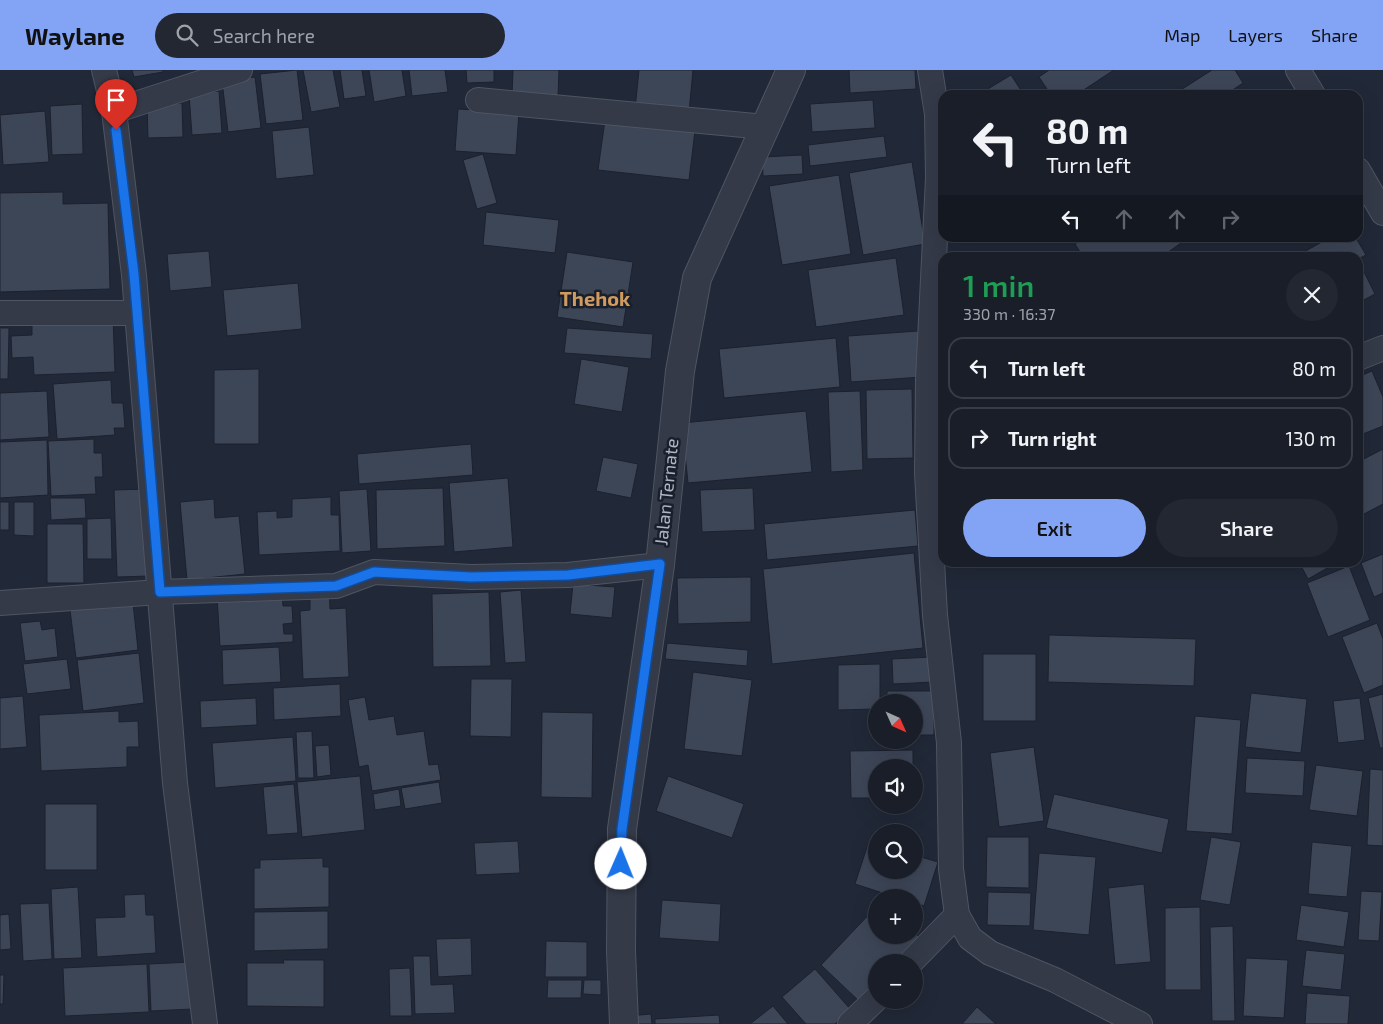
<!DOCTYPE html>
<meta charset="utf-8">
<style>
:root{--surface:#191e29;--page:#222731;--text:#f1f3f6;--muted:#9fa2a8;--line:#373c46;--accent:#83a4f5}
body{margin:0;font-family:"Exo 2",sans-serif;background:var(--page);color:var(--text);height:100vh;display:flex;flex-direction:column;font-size:19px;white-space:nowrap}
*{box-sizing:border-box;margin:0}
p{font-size:16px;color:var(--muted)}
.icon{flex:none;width:28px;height:28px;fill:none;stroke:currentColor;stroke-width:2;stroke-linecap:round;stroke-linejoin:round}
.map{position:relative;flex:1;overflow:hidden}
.drawer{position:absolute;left:938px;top:182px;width:425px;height:315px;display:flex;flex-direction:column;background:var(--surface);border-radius:15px;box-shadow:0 5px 20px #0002,0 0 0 1px var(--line)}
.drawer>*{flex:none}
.guide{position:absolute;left:938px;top:20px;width:425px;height:152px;border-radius:15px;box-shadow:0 5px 20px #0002,0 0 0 1px var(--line);background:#191e29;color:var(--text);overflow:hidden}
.needle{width:32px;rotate:135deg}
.fabs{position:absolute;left:868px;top:624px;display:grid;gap:10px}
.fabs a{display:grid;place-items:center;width:55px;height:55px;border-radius:50%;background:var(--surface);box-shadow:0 5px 20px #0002,0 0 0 1px var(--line);font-size:25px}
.pin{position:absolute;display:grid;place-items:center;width:42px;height:42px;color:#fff;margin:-51px -21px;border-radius:50% 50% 50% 0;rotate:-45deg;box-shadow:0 0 5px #0007}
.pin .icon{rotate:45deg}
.me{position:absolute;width:55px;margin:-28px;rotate:1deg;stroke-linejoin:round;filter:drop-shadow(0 0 4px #0008)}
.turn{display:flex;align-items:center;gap:18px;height:105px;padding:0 25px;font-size:22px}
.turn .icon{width:65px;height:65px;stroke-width:2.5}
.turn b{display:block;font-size:35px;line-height:42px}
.lanes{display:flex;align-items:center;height:48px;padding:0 25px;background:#0003;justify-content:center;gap:25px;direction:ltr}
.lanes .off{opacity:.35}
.round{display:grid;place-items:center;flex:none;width:52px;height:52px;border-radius:26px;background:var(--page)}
.overview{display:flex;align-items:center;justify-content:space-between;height:85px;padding:0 25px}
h1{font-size:30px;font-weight:600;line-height:38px;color:#1e9e55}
.primary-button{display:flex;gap:10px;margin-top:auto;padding:10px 25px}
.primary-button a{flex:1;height:58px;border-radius:30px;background:var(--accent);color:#111;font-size:20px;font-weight:600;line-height:58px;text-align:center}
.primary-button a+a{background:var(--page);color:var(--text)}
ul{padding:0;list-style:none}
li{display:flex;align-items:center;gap:15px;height:62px;margin:0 10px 8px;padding:0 15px;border:2px solid var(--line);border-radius:15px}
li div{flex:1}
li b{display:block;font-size:19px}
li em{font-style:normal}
header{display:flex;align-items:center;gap:30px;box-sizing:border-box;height:70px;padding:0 25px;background:var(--accent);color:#111}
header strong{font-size:24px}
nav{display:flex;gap:28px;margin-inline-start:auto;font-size:18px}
.search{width:350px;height:45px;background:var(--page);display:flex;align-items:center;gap:12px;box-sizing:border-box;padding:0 18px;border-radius:28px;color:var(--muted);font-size:19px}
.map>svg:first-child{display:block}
.building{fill:#3d4657;stroke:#1c212e}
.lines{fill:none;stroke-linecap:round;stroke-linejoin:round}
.minor-casing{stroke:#4f5562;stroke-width:26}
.tertiary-casing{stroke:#4f5562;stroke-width:30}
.minor{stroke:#343a48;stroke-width:24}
.tertiary{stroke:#343a48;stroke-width:28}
.route-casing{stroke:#114b97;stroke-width:12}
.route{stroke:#1a73e8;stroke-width:9}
.labels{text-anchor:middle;stroke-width:5;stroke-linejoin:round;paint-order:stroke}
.street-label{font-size:18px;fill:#afb5c4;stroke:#1a1f2c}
.quarter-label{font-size:20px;font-weight:bold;fill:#d09b5e;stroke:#1a1f2c}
</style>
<header>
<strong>Waylane</strong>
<div class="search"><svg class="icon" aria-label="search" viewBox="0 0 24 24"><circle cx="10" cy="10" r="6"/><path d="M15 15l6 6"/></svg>Search here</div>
<nav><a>Map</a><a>Layers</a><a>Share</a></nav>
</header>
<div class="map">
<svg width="1383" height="954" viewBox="0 0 1383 954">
<rect width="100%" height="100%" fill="#212837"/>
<g class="building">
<polygon points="132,0 163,0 163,2 134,7"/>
<polygon points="297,0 303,50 266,54 260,4"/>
<polygon points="303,0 333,0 340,37 311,42"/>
<polygon points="340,0 362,0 366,26 344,29"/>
<polygon points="369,0 402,0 406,26 374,32"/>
<polygon points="409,0 445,0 448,22 412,26"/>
<polygon points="466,0 494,0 494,12 467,13"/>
<polygon points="513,0 559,0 558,27 512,25"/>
<polygon points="639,0 693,0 689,43 635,39"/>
<polygon points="849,0 915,0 916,19 850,23"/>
<polygon points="1049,0 1114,0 1076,25 1051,25 1039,7"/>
<polygon points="1212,0 1235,0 1243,13 1225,25 1173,25"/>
<polygon points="1011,5 1024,25 978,25"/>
<polygon points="255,7 261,58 228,62 222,11"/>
<polygon points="219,21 222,63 192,65 189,24"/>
<polygon points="873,30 875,58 812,62 810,34"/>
<polygon points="182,33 183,67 148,68 147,34"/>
<polygon points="82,34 83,84 52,85 50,36"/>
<polygon points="458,39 519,42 516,85 455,81"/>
<polygon points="45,41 49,92 3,95 0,45"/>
<polygon points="605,50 695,61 689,110 598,100"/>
<polygon points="309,57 314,105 276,109 272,61"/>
<polygon points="884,66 887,87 810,96 808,75"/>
<polygon points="483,84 497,133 477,139 463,90"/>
<polygon points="802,85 803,104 763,106 762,87"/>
<polygon points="912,92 925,174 863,185 849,103"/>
<polygon points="839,105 851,184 782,195 769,116"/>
<polygon points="63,122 63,134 108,133 110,219 0,222 0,123"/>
<polygon points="486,142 559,150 555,183 483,175"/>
<polygon points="1083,168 1188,168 1160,188 1084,188 1075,174"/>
<polygon points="1329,168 1356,168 1366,185 1358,189 1358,188 1293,188"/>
<polygon points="209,181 212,217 170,221 167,184"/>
<polygon points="567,182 633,192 623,257 557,247"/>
<polygon points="896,188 904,245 816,257 808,200"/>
<polygon points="1363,200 1375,224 1358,233 1358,203"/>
<polygon points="298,213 302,259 227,266 223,220"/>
<polygon points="0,246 1,258 9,258 8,309 0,309"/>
<polygon points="113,247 115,302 34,305 33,287 12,288 11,266 32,265 32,251"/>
<polygon points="567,258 653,264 651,289 564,283"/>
<polygon points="918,261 922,307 851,312 848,266"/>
<polygon points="836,268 840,317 724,328 719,279"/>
<polygon points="581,289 629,297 622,342 574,334"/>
<polygon points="259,299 259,374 214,374 214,300"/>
<polygon points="1372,301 1383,327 1383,356 1358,366 1358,307"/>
<polygon points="111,310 112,333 123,333 125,358 114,358 115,365 57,369 53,314"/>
<polygon points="912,319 913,388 867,389 866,320"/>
<polygon points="47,321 49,367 0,370 0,323"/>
<polygon points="860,321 863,400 831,402 828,322"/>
<polygon points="942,332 942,366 937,333"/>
<polygon points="806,341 812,402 688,413 682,353"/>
<polygon points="94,369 94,383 102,383 103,407 95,407 96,424 51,426 48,371"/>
<polygon points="47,370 48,425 0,428 0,372"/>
<polygon points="471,374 473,405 359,414 357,384"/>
<polygon points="1383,379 1383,434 1364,444 1358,432 1358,392"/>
<polygon points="603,387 638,394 631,428 596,421"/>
<polygon points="508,408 513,477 454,482 449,413"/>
<polygon points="443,418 445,476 377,479 376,420"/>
<polygon points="753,418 755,460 702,462 700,420"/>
<polygon points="146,419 149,506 117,507 114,420"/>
<polygon points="367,419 371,481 342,483 339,421"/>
<polygon points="331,427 331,445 339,445 340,481 259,485 257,442 277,441 277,448 292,447 292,429"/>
<polygon points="50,428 85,428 86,448 51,450"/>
<polygon points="214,429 215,448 239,446 245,504 187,510 180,432"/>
<rect x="0" y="432" width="9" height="28"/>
<polygon points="14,432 34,432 34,466 14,465"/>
<polygon points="915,440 918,476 767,490 764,454"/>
<polygon points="111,448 112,489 87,489 87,449"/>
<polygon points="47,454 83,454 84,513 47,513"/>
<polygon points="914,483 923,578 772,594 763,499"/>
<polygon points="1383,484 1383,523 1374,527 1361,493"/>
<polygon points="1299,492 1338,492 1308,509"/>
<polygon points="1349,496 1370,550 1328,567 1307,513"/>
<polygon points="751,507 751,552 678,554 677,508"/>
<polygon points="573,514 615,517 612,548 570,544"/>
<polygon points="329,518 330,539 346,538 349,607 303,609 300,541 310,540 310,519"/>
<polygon points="521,520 526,592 505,593 500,522"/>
<polygon points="489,522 491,596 433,597 432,524"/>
<polygon points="282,523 283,536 292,536 293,553 283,554 284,564 293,564 293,572 220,576 217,526"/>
<polygon points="133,533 138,580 76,588 70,540"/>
<polygon points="40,551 42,560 55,558 58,587 25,591 20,553"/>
<polygon points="1377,553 1383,569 1383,615 1364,623 1342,567"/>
<polygon points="1049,565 1196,569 1194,616 1048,612"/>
<polygon points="667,573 748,580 747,596 665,589"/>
<polygon points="279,577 281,612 223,615 222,580"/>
<polygon points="139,583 144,633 83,641 77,590"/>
<rect x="983" y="584" width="53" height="67"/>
<polygon points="932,587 934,612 893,614 892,589"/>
<polygon points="67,589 71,619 27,624 23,594"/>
<polygon points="880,594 880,632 876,632 876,639 838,640 838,595"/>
<polygon points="693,602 752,610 742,686 684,679"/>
<polygon points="471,609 512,609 511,667 470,666"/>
<polygon points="340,614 341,646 274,650 273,618"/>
<polygon points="887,621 934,621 934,665 914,665 914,632 887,632"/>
<polygon points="1251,623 1307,629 1301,683 1245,677"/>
<polygon points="1383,624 1383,678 1380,678 1368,628"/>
<polygon points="23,626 27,677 0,679 0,628"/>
<polygon points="365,627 369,650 394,646 397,665 424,661 429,695 438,694 441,710 372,721 368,695 359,697 348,630"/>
<polygon points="256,628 257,655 201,658 200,631"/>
<polygon points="1360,628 1365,670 1338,673 1333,631"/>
<polygon points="119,641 119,652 138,651 139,677 127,677 127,697 41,701 39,645"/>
<polygon points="542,642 593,643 592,728 541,727"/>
<polygon points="1195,646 1241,650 1232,764 1186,761"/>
<polygon points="312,661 314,708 298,708 296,662"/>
<polygon points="293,667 296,711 215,718 212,673"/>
<polygon points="329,675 331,705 317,707 315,676"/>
<polygon points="1034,677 1044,751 999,757 990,683"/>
<polygon points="913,680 913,698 876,698 876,728 851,728 850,681"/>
<polygon points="1247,688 1305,691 1303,726 1245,723"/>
<polygon points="1316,695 1363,701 1357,746 1309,740"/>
<polygon points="1370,699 1383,700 1383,776 1367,775"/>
<polygon points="360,706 365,760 302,767 297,712"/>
<polygon points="668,706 744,734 732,768 656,741"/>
<polygon points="439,712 442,733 405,739 401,718"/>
<polygon points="294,714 298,763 267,765 263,717"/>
<polygon points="399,719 401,736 375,740 373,724"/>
<polygon points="1054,724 1169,749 1162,783 1046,758"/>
<rect x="45" y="734" width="52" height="66"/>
<polygon points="987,767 1029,767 1029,818 986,817"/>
<polygon points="1211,767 1241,772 1230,835 1200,830"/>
<polygon points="518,771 520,803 476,805 474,773"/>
<polygon points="869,771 876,773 876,800 914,800 914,785 938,792 924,836 914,832 914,828 898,828 855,814"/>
<polygon points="1312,772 1352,776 1347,827 1308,824"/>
<polygon points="1039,783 1096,787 1089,865 1033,860"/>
<polygon points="323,788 323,797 329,797 329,837 254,839 254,798 260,798 260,790"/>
<polygon points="1144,814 1151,892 1115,895 1108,818"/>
<polygon points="78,817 82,888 54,889 51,819"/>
<polygon points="1361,821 1382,822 1379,871 1358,870"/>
<polygon points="988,822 1031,823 1030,856 987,855"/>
<polygon points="145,824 146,845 154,845 156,883 97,887 95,848 125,847 124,825"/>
<polygon points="662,830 721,834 719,872 659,868"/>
<polygon points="49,833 52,889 23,891 20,834"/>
<polygon points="1301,835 1349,842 1344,877 1296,870"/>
<polygon points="876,837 876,865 914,865 914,862 920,868 897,892 876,892 876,915 860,932 821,895"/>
<polygon points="1200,837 1201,920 1165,920 1165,838"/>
<polygon points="328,841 328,879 254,881 254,842"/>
<polygon points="9,844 11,879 0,880 0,845"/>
<polygon points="1233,856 1235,951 1212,951 1210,857"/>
<polygon points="471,868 472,905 438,907 436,869"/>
<polygon points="546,871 587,872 587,907 545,907"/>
<polygon points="1306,880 1345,884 1341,920 1302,916"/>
<polygon points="413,886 430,886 431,915 453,914 455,943 415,944"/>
<polygon points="1246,888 1288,890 1284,948 1243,946"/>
<polygon points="283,890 324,890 324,937 247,936 247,893 284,893"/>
<polygon points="191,892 193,939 151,941 149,894"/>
<polygon points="147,894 149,942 65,946 63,898"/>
<polygon points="410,898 412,946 390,946 389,899"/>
<polygon points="815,899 851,940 835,954 806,954 782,927"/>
<polygon points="0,905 4,905 3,934 0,934"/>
<polygon points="548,910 582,910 581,928 547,928"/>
<polygon points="584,910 601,910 601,925 583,924"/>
<polygon points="1307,923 1350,926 1348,954 1305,954"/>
<polygon points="773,936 788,954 750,954"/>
<polygon points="977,937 996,954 962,954"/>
<polygon points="651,944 652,954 629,954 629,946"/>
<polygon points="719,945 720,954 655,954 655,949"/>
</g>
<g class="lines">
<g class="minor-casing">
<g id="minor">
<polyline points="104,0 114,41 134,205 175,713 205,954"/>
<polyline points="930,0 937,44 938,108 928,310 927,403 935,545 949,673 951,799 957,845 970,868 990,883 1055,910 1140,954"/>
<polyline points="1298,0 1313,25"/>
<polyline points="478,30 765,57"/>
<polyline points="114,41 240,0"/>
<polyline points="1358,100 1383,143"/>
<polyline points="0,243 137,243"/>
<polyline points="1358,288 1383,278"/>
<polyline points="0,533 160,522 336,516 374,502 471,507 568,505 660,495"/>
<polyline points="911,892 957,845"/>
<polyline points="850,954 876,929"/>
</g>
</g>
<g class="tertiary-casing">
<polyline id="tertiary" points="624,954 621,881 622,759 660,495 680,301 697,208 791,0"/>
</g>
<use href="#minor" class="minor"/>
<use href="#tertiary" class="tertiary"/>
</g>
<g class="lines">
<g class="route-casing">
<polyline id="route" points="116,60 134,204 160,522 336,516 374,502 471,507 568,505 660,494 622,759 621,794"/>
</g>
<use href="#route" class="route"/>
</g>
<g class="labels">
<g class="street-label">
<text transform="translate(667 422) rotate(-84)" y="6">Jalan Ternate</text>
</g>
<g class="quarter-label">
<text x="595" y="236">Thehok</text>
</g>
</g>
</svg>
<div class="fabs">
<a><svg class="needle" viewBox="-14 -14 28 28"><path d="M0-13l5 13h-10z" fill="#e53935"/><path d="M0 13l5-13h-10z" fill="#9fa2a8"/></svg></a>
<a><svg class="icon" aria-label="sound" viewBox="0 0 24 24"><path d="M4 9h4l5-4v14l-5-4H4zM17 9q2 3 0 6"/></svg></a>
<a><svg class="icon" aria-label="search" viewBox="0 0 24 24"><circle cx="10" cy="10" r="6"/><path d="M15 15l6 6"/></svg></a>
<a>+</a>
<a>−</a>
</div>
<div class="pin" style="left:116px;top:60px;background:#d93025"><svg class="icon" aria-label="arrive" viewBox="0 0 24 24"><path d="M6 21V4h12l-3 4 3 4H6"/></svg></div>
<svg class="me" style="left:621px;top:794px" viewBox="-20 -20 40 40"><circle r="19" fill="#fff"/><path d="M0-13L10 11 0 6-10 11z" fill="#1a73e8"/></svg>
<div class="guide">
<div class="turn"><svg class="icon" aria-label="left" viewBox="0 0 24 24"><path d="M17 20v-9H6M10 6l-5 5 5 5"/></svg><div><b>80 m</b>Turn left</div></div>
<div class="lanes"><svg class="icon" aria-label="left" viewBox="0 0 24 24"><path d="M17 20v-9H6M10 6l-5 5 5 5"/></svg><svg class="icon off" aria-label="ahead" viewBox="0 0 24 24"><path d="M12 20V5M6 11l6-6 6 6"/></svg><svg class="icon off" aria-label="ahead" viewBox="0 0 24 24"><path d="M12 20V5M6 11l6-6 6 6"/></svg><svg class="icon off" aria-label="right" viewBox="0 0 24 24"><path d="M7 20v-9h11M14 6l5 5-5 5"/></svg></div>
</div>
<section class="drawer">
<div class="overview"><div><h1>1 min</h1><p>330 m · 16:37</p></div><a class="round"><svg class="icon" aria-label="close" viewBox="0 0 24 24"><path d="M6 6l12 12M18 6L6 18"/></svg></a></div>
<ul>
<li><svg class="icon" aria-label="left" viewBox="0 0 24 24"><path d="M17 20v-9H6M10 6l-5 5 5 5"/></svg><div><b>Turn left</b></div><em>80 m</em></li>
<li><svg class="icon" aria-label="right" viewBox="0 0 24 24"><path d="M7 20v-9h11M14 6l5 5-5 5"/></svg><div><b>Turn right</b></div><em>130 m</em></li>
</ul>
<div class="primary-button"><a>Exit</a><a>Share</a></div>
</section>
</div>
